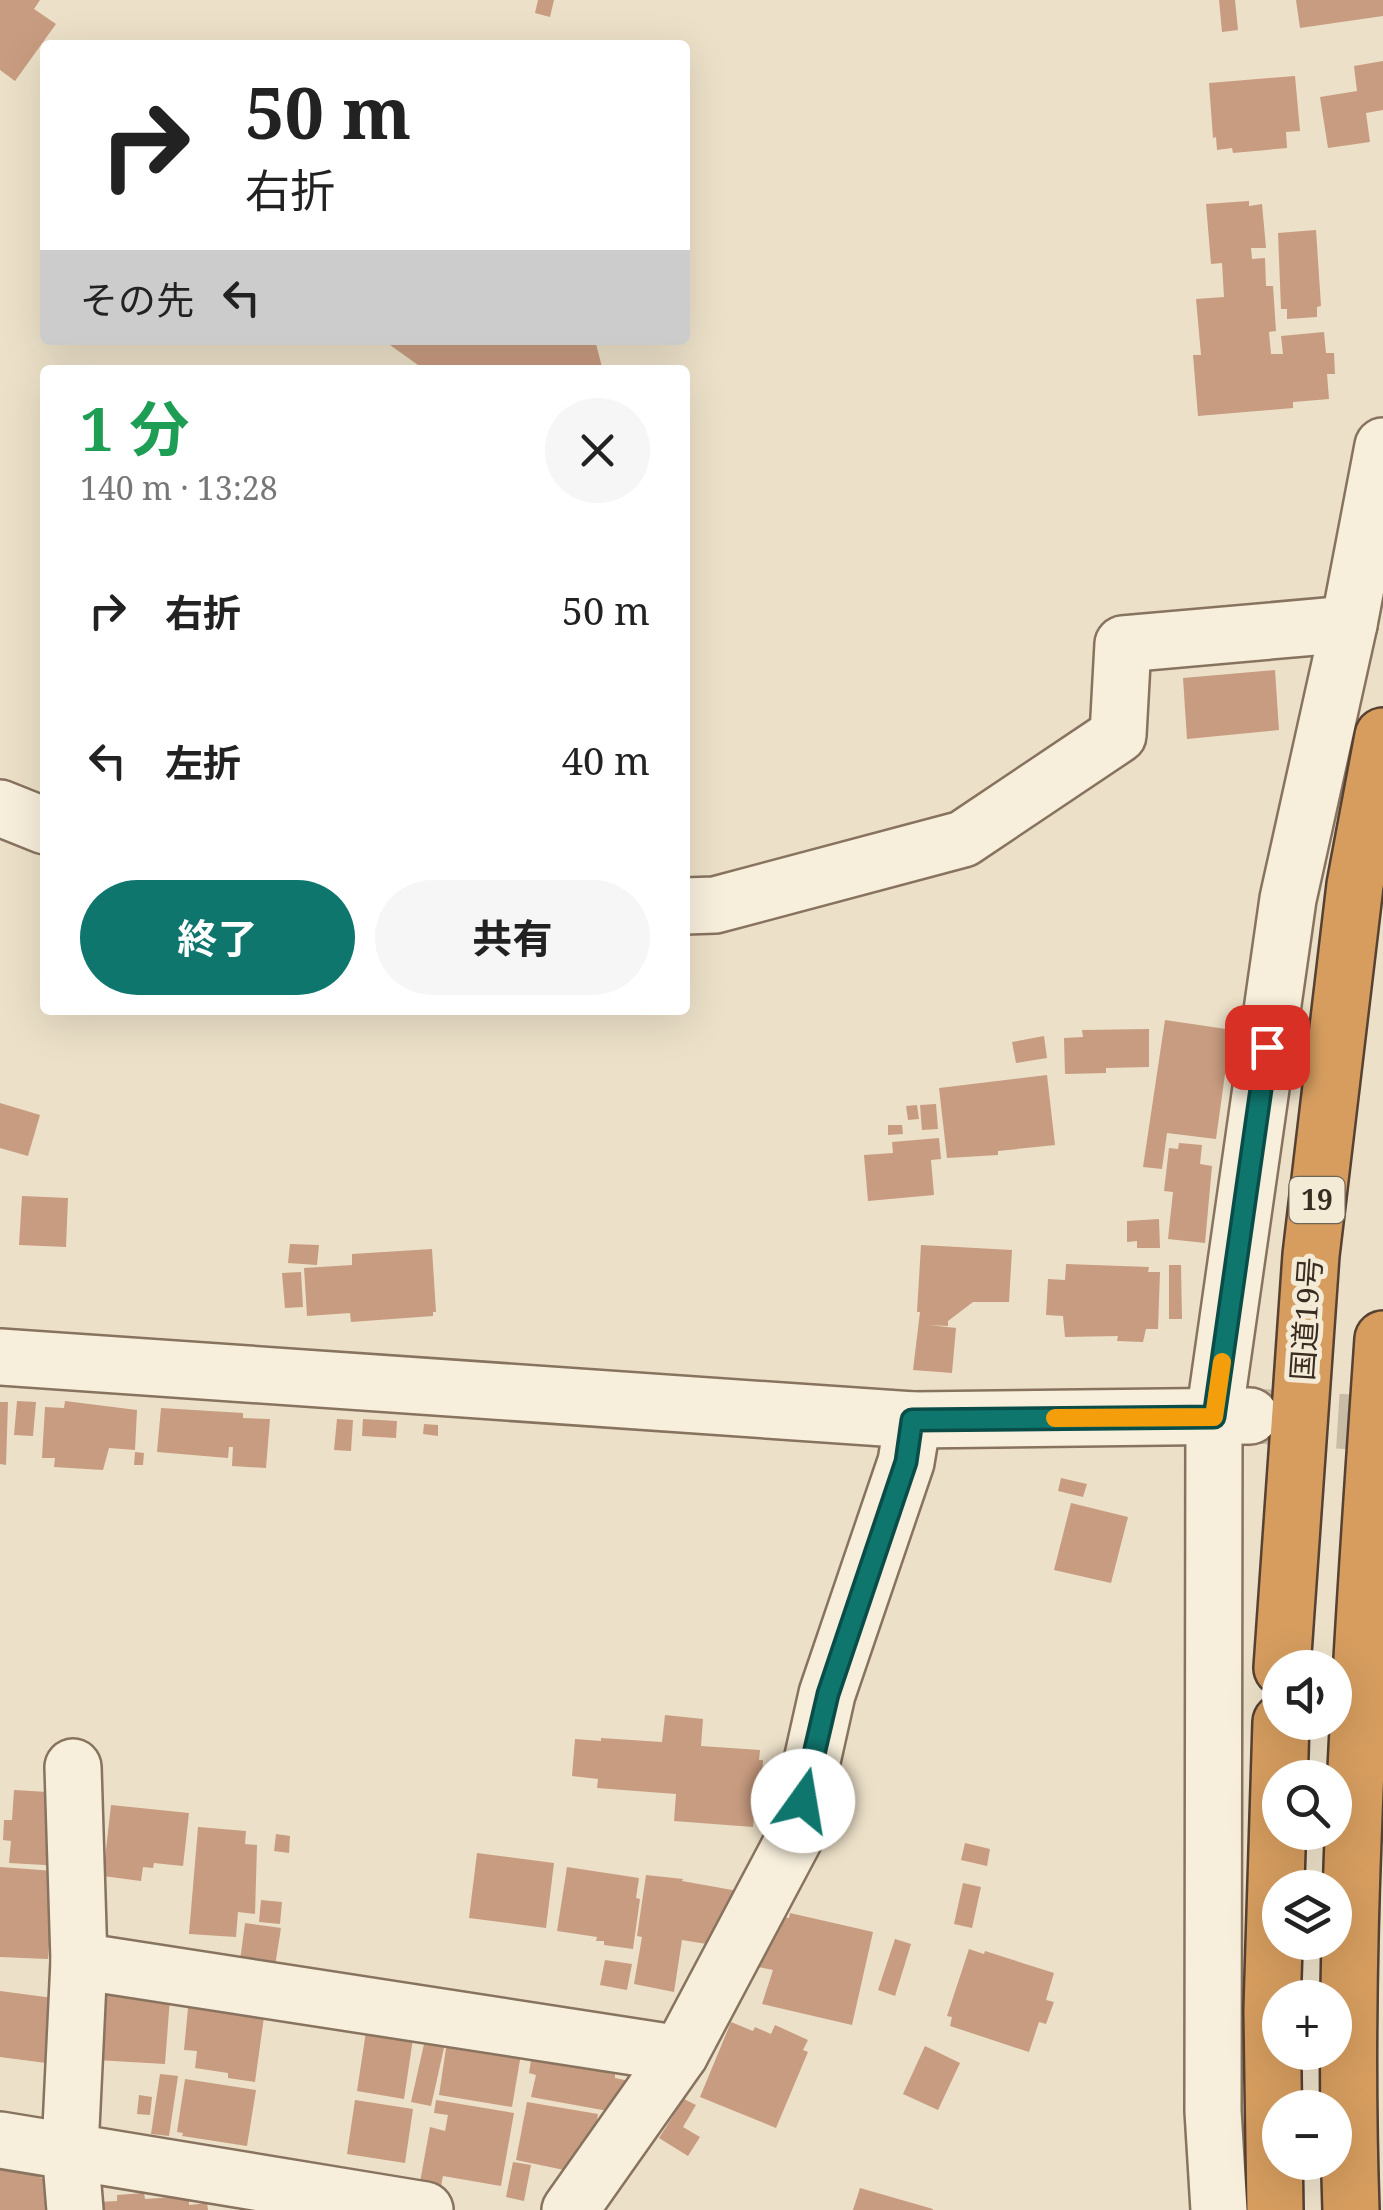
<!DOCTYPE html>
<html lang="ja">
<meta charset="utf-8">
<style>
:root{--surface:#fff;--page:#f6f6f6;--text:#222;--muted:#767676;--accent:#0f766e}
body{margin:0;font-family:"Noto Serif","Noto Sans JP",serif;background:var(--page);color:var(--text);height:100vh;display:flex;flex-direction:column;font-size:38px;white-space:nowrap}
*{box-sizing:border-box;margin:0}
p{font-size:32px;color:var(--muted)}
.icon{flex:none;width:55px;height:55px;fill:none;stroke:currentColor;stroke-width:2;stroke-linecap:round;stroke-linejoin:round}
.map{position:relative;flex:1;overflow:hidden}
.side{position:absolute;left:40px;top:365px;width:650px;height:650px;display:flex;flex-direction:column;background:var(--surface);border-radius:10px;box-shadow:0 10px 40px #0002}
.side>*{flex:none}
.banner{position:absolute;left:40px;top:40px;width:650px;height:305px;border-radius:10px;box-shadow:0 10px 40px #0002;background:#fff;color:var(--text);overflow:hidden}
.tools{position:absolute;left:1262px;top:1650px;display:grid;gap:20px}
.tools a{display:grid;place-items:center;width:90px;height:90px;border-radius:50%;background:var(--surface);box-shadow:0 10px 40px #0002;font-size:50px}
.pin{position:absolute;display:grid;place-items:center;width:85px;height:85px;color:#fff;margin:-42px;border-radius:20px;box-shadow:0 5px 15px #0006}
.me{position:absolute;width:110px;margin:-55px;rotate:13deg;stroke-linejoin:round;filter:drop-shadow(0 0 8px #0008)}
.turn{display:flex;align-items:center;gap:35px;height:210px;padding:0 40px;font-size:45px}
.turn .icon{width:130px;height:130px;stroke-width:2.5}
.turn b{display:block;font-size:70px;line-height:85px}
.then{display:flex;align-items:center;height:95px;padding:0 40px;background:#0003;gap:20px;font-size:38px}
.round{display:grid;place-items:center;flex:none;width:105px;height:105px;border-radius:52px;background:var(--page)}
.summary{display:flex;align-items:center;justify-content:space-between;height:170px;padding:0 40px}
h1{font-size:60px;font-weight:700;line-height:75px;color:#1e9e55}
.cta{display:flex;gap:20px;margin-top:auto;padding:20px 40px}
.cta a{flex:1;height:115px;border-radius:60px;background:var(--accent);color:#fff;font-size:40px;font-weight:700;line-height:115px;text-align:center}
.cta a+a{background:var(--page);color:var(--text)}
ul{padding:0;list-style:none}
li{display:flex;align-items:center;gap:30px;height:150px;padding:0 40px}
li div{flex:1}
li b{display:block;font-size:38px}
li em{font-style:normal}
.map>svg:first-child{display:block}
.building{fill:#c89c80}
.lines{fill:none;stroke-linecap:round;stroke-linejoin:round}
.minor-tunnel{stroke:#c8bca7;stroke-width:55;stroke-dasharray:55 28;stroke-linecap:butt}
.minor-casing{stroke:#87735e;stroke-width:60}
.highway-casing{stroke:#564132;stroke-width:60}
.minor{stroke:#f7eedb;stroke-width:55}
.highway{stroke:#d69d5f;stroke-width:55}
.route-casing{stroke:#0a4d48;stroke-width:25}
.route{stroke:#0f766e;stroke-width:18}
.slow{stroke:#f59e0b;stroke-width:18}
.labels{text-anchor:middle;stroke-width:10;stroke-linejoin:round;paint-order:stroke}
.shield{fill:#f4ebd7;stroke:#716558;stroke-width:2.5}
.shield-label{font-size:28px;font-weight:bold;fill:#392c21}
.street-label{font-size:30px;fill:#392c21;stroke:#f4ebd7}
</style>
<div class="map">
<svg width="1383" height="2210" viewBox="0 0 1383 2210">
<rect width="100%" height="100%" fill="#ece0c8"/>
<g class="building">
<polygon points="0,0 40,0 34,9 56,24 15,81 0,70"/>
<polygon points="538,0 554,0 550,17 535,13"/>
<polygon points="1219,0 1235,0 1238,30 1222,32"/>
<polygon points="1296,0 1383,0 1383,16 1300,28"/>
<polygon points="1383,61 1383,110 1366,113 1370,142 1328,148 1320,97 1357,91 1354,66"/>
<polygon points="1295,76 1300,131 1286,132 1287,148 1233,153 1232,148 1217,150 1216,137 1213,138 1209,83"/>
<polygon points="1249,201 1249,206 1262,204 1266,248 1251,248 1252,259 1265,258 1266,286 1273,286 1276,331 1269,332 1271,354 1283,354 1281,336 1324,332 1326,353 1334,353 1335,374 1327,374 1329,399 1293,402 1293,408 1198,416 1193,355 1201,355 1196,299 1224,297 1222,263 1211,264 1206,204"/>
<polygon points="1316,230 1321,306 1317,307 1317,317 1287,319 1287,309 1281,309 1278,233"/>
<polygon points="383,340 595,340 602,367 598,370 425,370"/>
<polygon points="1275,670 1279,730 1187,739 1183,678"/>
<polygon points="1165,1020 1226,1029 1230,1038 1216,1139 1167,1133 1162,1169 1143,1167"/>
<polygon points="1149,1029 1149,1067 1106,1068 1106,1073 1065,1074 1064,1038 1083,1037 1082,1030"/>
<polygon points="1044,1036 1047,1058 1016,1063 1012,1042"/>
<polygon points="1047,1075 1055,1145 998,1151 998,1155 947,1158 939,1088"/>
<polygon points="0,1103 40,1115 28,1156 0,1148"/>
<polygon points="936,1104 938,1129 922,1130 920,1105"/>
<polygon points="917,1105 919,1119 908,1120 906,1106"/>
<polygon points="888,1125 902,1125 903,1134 888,1135"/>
<polygon points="939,1138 941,1159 931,1160 934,1195 868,1201 864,1155 893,1153 892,1142"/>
<polygon points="1179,1143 1202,1145 1200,1164 1212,1166 1205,1243 1168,1239 1173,1192 1164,1191 1169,1148 1178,1149"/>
<polygon points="22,1196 68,1198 66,1247 19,1245"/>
<polygon points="1159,1219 1160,1248 1137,1248 1137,1241 1127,1242 1127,1221"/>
<polygon points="290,1244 319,1245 317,1265 288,1263"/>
<polygon points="921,1245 1012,1250 1009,1302 973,1302 948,1321 948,1326 929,1325 956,1328 952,1373 913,1370 920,1312 917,1312"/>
<polygon points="432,1249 436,1312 433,1312 433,1316 351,1322 350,1313 307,1316 304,1268 352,1265 352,1254"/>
<polygon points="1066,1264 1149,1267 1148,1272 1160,1272 1158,1329 1146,1329 1143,1342 1117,1341 1118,1336 1065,1337 1063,1316 1046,1315 1048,1279 1065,1280"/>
<polygon points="1169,1265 1181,1265 1182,1319 1169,1319"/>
<polygon points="301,1272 303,1307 285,1308 282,1273"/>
<polygon points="17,1401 36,1402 33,1436 14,1435"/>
<polygon points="65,1401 137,1410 135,1450 109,1448 103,1470 54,1467 55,1458 42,1458 45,1407 64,1408"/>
<polygon points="0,1402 8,1402 6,1465 0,1464"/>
<polygon points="161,1408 243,1413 243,1418 270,1419 266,1468 232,1466 233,1447 229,1447 228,1458 157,1452"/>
<polygon points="337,1419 353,1420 351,1451 334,1450"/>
<polygon points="363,1419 397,1421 396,1438 362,1436"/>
<polygon points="424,1424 438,1425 438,1436 423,1434"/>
<polygon points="135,1452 144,1453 143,1465 134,1465"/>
<polygon points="1061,1478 1087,1484 1083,1497 1058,1491"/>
<polygon points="1071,1503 1128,1517 1111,1583 1054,1570"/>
<polygon points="665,1715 703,1719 701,1746 760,1750 759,1760 763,1760 761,1796 756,1796 753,1827 674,1821 676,1794 597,1788 598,1779 572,1776 575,1739 601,1741 601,1738 662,1742"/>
<polygon points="14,1790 65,1793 62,1866 9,1863 11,1841 3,1840 4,1820 12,1820"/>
<polygon points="111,1805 189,1813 183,1866 154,1863 153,1868 143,1867 141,1881 103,1876"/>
<polygon points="198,1827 246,1831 245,1844 257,1845 255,1914 238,1912 236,1937 189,1934"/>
<polygon points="276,1834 290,1836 289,1853 274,1851"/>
<polygon points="965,1843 990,1849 987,1866 961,1860"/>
<polygon points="477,1853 554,1863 546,1928 469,1918"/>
<polygon points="0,1867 54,1871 48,1959 0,1957"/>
<polygon points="567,1867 639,1878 636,1898 640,1899 633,1949 604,1945 604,1941 596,1941 597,1937 557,1931"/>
<polygon points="646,1875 683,1879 682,1881 738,1891 735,1909 725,1908 719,1946 682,1940 674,1992 634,1984 642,1937 637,1936"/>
<polygon points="963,1883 981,1887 972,1928 954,1924"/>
<polygon points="261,1900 282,1902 280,1924 259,1922"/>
<polygon points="790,1913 873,1932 852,2025 762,2004 773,1970 758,1967 781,1917 789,1918"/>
<polygon points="245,1923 281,1928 275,1966 240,1961"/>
<polygon points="895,1939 911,1944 895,1996 878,1990"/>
<polygon points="969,1949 984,1954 985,1951 1054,1973 1046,2000 1054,2002 1046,2024 1039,2022 1029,2052 950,2026 952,2017 947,2016"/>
<polygon points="605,1960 632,1964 627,1990 600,1985"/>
<polygon points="0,1991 53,1998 46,2063 0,2057"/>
<polygon points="101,1994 170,1998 165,2064 96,2060"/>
<polygon points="189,1998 209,2001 207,2009 264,2017 255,2082 228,2078 228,2073 195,2068 197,2051 184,2050"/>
<polygon points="731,2022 753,2031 755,2027 771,2034 775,2025 808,2040 803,2050 808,2052 776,2128 700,2097"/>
<polygon points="367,2025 414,2032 404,2099 357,2091"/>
<polygon points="426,2035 446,2039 431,2106 411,2102"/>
<polygon points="448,2035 522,2048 512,2107 439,2095"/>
<polygon points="925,2046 960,2063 938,2110 903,2094"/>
<polygon points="532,2054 610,2069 609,2073 615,2074 615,2078 634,2082 608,2111 531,2097 536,2075 529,2073"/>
<polygon points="160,2074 178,2076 169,2136 151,2134"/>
<polygon points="185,2079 256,2090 247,2146 182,2136 183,2133 177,2132"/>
<polygon points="139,2095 152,2097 150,2115 137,2114"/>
<polygon points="684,2099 696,2105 683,2127 700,2137 688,2156 659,2138"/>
<polygon points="355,2100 413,2109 405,2163 347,2154"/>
<polygon points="436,2100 514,2113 501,2186 443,2176 441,2186 420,2182 430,2127 445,2131 448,2115 434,2113"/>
<polygon points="527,2102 598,2114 591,2153 574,2172 516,2160"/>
<polygon points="0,2161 39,2169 38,2176 46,2181 49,2210 0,2210"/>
<polygon points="513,2162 531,2165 524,2201 506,2197"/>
<polygon points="860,2188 933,2209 933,2210 853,2210"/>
<polygon points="144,2193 145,2199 189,2196 189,2205 207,2203 208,2210 99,2210 98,2202 117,2201 117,2195"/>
</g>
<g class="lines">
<polyline class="minor-tunnel" points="1255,1416 1383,1424"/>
<g class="minor-casing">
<g id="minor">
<polyline points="0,808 45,826"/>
<polyline points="685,906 715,905 963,839 1118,735 1123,644 1349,624"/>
<polyline points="0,1357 913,1420 1250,1416"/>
<polyline points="73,1767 79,1961 70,2149 75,2210"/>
<polyline points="79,1961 680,2054"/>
<polyline points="0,2140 425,2210"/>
<polyline points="570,2210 680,2054 795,1837 827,1694 906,1462 913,1420"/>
<polyline points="1219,2210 1213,2111 1214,1417 1288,899 1349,624 1383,446"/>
</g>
</g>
<g class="highway-casing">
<g id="highway">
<polyline points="1282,1668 1311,1255 1355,885 1383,736"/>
<polyline points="1275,2210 1272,2010 1281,1722"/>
<path d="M1351 2210C1341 1919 1363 1629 1383 1339"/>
</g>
</g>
<use href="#minor" class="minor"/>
<use href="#highway" class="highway"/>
</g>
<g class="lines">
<g class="route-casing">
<polyline id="route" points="803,1801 828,1694 906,1462 912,1420 1214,1417 1267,1047"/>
</g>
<use href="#route" class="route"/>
<polyline class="slow" points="1055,1418 1214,1417 1222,1362"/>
</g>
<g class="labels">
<rect class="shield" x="1289.5" y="1177" width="55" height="46" rx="8"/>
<g class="shield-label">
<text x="1317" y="1210">19</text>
</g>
<g class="street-label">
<text transform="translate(1307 1319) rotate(-86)" y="10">国道19号</text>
</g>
</g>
</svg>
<div class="tools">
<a><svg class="icon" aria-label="sound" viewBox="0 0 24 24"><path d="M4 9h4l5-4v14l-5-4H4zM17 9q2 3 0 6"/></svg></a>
<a><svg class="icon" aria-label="search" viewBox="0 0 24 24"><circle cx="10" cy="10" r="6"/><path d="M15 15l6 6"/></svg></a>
<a><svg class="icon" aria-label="layers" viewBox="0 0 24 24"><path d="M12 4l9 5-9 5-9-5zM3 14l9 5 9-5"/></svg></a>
<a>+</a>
<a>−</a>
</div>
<div class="pin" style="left:1267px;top:1047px;background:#d93025"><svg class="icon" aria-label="arrive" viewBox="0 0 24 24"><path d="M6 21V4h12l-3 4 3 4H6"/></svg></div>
<svg class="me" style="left:803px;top:1801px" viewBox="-20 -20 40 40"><circle r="19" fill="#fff"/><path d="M0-13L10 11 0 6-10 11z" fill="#0f766e"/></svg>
<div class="banner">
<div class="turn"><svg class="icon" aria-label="right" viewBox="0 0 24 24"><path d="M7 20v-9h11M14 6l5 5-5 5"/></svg><div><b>50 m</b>右折</div></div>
<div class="then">その先<svg class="icon" aria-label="left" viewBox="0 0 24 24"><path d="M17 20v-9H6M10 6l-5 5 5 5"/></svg></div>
</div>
<section class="side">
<div class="summary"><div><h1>1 分</h1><p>140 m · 13:28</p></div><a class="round"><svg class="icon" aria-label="close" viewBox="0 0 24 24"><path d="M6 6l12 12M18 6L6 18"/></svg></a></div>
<ul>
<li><svg class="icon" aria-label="right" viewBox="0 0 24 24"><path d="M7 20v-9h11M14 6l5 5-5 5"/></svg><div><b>右折</b></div><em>50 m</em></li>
<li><svg class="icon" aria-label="left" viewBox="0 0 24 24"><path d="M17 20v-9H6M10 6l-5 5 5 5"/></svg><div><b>左折</b></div><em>40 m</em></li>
</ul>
<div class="cta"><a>終了</a><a>共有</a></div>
</section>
</div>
